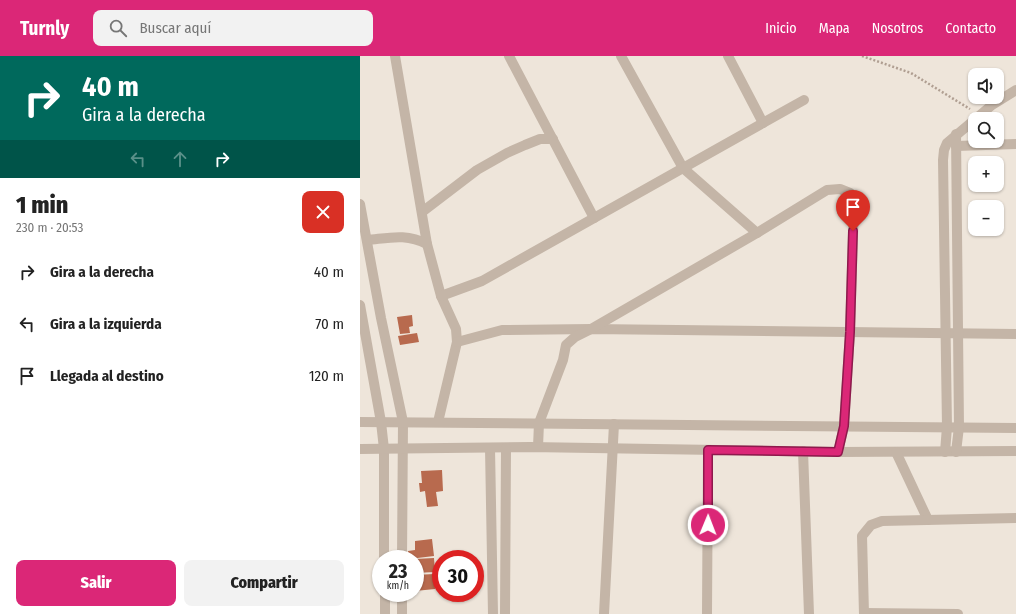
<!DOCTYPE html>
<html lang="es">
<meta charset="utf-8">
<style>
:root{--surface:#fff;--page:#f2f2f2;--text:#222;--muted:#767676;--accent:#db2777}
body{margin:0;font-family:"Fira Sans Condensed",sans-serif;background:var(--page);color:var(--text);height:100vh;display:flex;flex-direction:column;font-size:15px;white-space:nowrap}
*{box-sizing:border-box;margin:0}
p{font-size:13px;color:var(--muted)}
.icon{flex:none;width:22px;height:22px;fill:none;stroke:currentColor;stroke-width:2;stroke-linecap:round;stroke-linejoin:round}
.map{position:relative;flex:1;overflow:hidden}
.side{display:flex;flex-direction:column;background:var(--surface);width:360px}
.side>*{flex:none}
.guide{background:#00695c;color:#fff;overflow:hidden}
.buttons{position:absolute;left:608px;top:12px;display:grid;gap:8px}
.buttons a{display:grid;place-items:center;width:36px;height:36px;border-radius:8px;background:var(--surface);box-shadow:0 1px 3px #0004;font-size:20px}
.speed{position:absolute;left:12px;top:494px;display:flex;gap:8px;font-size:20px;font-weight:700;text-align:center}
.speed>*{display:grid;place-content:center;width:52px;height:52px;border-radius:50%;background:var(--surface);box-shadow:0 1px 3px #0004;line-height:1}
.speed small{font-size:10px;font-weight:400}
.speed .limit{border:6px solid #d22;background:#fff;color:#111}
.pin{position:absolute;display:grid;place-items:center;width:34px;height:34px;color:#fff;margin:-41px -17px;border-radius:50% 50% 50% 0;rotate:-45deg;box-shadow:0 0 4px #0007}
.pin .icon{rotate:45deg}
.me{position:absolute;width:44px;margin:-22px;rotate:1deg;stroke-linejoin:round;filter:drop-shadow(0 0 3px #0008)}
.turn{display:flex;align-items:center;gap:14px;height:84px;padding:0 16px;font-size:18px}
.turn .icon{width:52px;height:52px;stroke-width:2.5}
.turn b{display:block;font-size:28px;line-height:34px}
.lanes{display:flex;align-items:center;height:38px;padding:0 16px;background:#0003;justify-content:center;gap:20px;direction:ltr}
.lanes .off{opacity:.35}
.round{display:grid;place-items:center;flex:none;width:42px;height:42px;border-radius:8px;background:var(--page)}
.headline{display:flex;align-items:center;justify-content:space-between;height:68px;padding:0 16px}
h1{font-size:24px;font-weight:800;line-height:30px}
.primary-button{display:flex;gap:8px;margin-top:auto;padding:8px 16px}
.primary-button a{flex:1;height:46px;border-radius:8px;background:var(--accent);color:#fff;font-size:16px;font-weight:800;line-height:46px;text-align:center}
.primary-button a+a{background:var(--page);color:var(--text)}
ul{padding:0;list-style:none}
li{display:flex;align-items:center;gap:12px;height:52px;padding:0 16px}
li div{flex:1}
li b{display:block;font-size:15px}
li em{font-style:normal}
header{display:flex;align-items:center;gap:24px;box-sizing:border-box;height:56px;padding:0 20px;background:var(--accent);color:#fff}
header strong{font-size:19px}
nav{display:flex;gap:22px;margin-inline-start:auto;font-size:14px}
.search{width:280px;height:36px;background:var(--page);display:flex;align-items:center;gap:10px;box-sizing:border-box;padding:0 14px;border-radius:8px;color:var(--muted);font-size:15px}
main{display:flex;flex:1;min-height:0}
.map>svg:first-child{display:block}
.building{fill:#b86a4e}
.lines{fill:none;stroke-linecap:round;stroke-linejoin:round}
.path{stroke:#b09f92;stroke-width:2.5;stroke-dasharray:2 2;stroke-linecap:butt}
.minor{stroke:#c4b5a7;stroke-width:10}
.route-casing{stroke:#8e194d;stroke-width:10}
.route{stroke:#db2777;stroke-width:7}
</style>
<header>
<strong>Turnly</strong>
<div class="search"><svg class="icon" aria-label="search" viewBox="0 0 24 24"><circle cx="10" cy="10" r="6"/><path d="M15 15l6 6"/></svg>Buscar aquí</div>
<nav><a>Inicio</a><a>Mapa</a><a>Nosotros</a><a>Contacto</a></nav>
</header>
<main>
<section class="side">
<div class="guide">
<div class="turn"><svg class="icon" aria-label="right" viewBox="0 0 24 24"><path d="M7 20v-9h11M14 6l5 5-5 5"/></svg><div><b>40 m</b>Gira a la derecha</div></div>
<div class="lanes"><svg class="icon off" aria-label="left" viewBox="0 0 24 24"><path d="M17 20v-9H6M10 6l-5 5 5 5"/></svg><svg class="icon off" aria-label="ahead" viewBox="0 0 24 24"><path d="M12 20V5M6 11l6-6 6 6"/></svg><svg class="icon" aria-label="right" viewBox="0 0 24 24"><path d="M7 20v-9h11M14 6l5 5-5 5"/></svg></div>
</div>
<div class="headline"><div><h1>1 min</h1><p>230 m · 20:53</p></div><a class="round" style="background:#d93025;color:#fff"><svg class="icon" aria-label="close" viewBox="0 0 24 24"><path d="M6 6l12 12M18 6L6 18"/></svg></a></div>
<ul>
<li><svg class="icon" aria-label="right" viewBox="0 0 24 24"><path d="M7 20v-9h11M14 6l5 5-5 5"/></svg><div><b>Gira a la derecha</b></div><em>40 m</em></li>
<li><svg class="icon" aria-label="left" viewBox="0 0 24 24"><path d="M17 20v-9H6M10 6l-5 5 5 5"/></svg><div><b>Gira a la izquierda</b></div><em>70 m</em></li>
<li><svg class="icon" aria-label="arrive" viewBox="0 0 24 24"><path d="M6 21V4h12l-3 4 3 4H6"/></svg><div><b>Llegada al destino</b></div><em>120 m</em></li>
</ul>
<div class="primary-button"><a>Salir</a><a>Compartir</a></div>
</section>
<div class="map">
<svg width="656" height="558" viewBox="0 0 656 558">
<rect width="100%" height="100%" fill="#eee5da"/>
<g class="building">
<polygon points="52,259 53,270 49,271 50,277 40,278 37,261"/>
<polygon points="57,277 59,286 40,289 38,280"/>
<polygon points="82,414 83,435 76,436 78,450 67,451 65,435 60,436 59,427 62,427 61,415"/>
<polygon points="72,483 74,500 49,503 48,495 55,494 55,485"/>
<polygon points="74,502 75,516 55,517 55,503"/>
<polygon points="77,517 81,517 81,530 78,530"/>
<polygon points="74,518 75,533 55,535 55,519"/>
</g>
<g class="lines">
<polyline class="path" points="502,0 551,17 610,53"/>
<g class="minor">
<polyline points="35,0 67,188 81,240 96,273 97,286 78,366"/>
<polyline points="149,0 234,162"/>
<polyline points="261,0 323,112 397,177"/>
<polyline points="368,0 403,67"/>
<polyline points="596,90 656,88"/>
<polyline points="0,148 21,262 43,366 42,503"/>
<polyline points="62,156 117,114 147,97 165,89 180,83 193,83"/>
<path d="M7 184C29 182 46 177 67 188"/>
<polyline points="81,240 122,225 444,44"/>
<polyline points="0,249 21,366 24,393 24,503"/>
<polyline points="97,286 142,274 231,273 656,278"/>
<polyline points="0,366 656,372"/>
<polyline points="178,391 179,367 203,304 206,289 215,281 231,273 397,177 467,134 480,133 490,137 494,146 490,276 484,370 478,396"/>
<polyline points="130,392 133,558"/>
<polyline points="0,393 170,391 478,396 656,395"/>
<polyline points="443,395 449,558"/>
<polyline points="536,396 568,464"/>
<polyline points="585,396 587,371 583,104 584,94 587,87 632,49 656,34"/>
<polyline points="596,396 599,371 596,78"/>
<polyline points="25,537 25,558"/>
<polyline points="504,557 598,558"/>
<polyline points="42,558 42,537"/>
<polyline points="145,558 146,392"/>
<polyline points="244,558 254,368"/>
<polyline points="347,558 348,394"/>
<polyline points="504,558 502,480 511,469 522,465 656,462"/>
</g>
</g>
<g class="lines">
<g class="route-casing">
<polyline id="route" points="348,469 348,394 478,396 484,370 490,276 493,175"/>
</g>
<use href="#route" class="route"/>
</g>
</svg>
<div class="buttons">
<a><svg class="icon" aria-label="sound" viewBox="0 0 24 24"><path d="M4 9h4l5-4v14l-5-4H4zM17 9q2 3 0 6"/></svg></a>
<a><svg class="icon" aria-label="search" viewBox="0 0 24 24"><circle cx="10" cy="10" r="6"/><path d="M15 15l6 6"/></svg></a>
<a>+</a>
<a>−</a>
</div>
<div class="speed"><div>23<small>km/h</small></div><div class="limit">30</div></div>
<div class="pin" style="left:493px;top:175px;background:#d93025"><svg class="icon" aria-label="arrive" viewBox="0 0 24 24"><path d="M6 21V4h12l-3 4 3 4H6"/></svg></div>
<svg class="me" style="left:348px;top:469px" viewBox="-20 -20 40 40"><circle r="17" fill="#db2777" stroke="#fff" stroke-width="3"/><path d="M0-11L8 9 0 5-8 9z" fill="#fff"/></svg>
</div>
</main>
